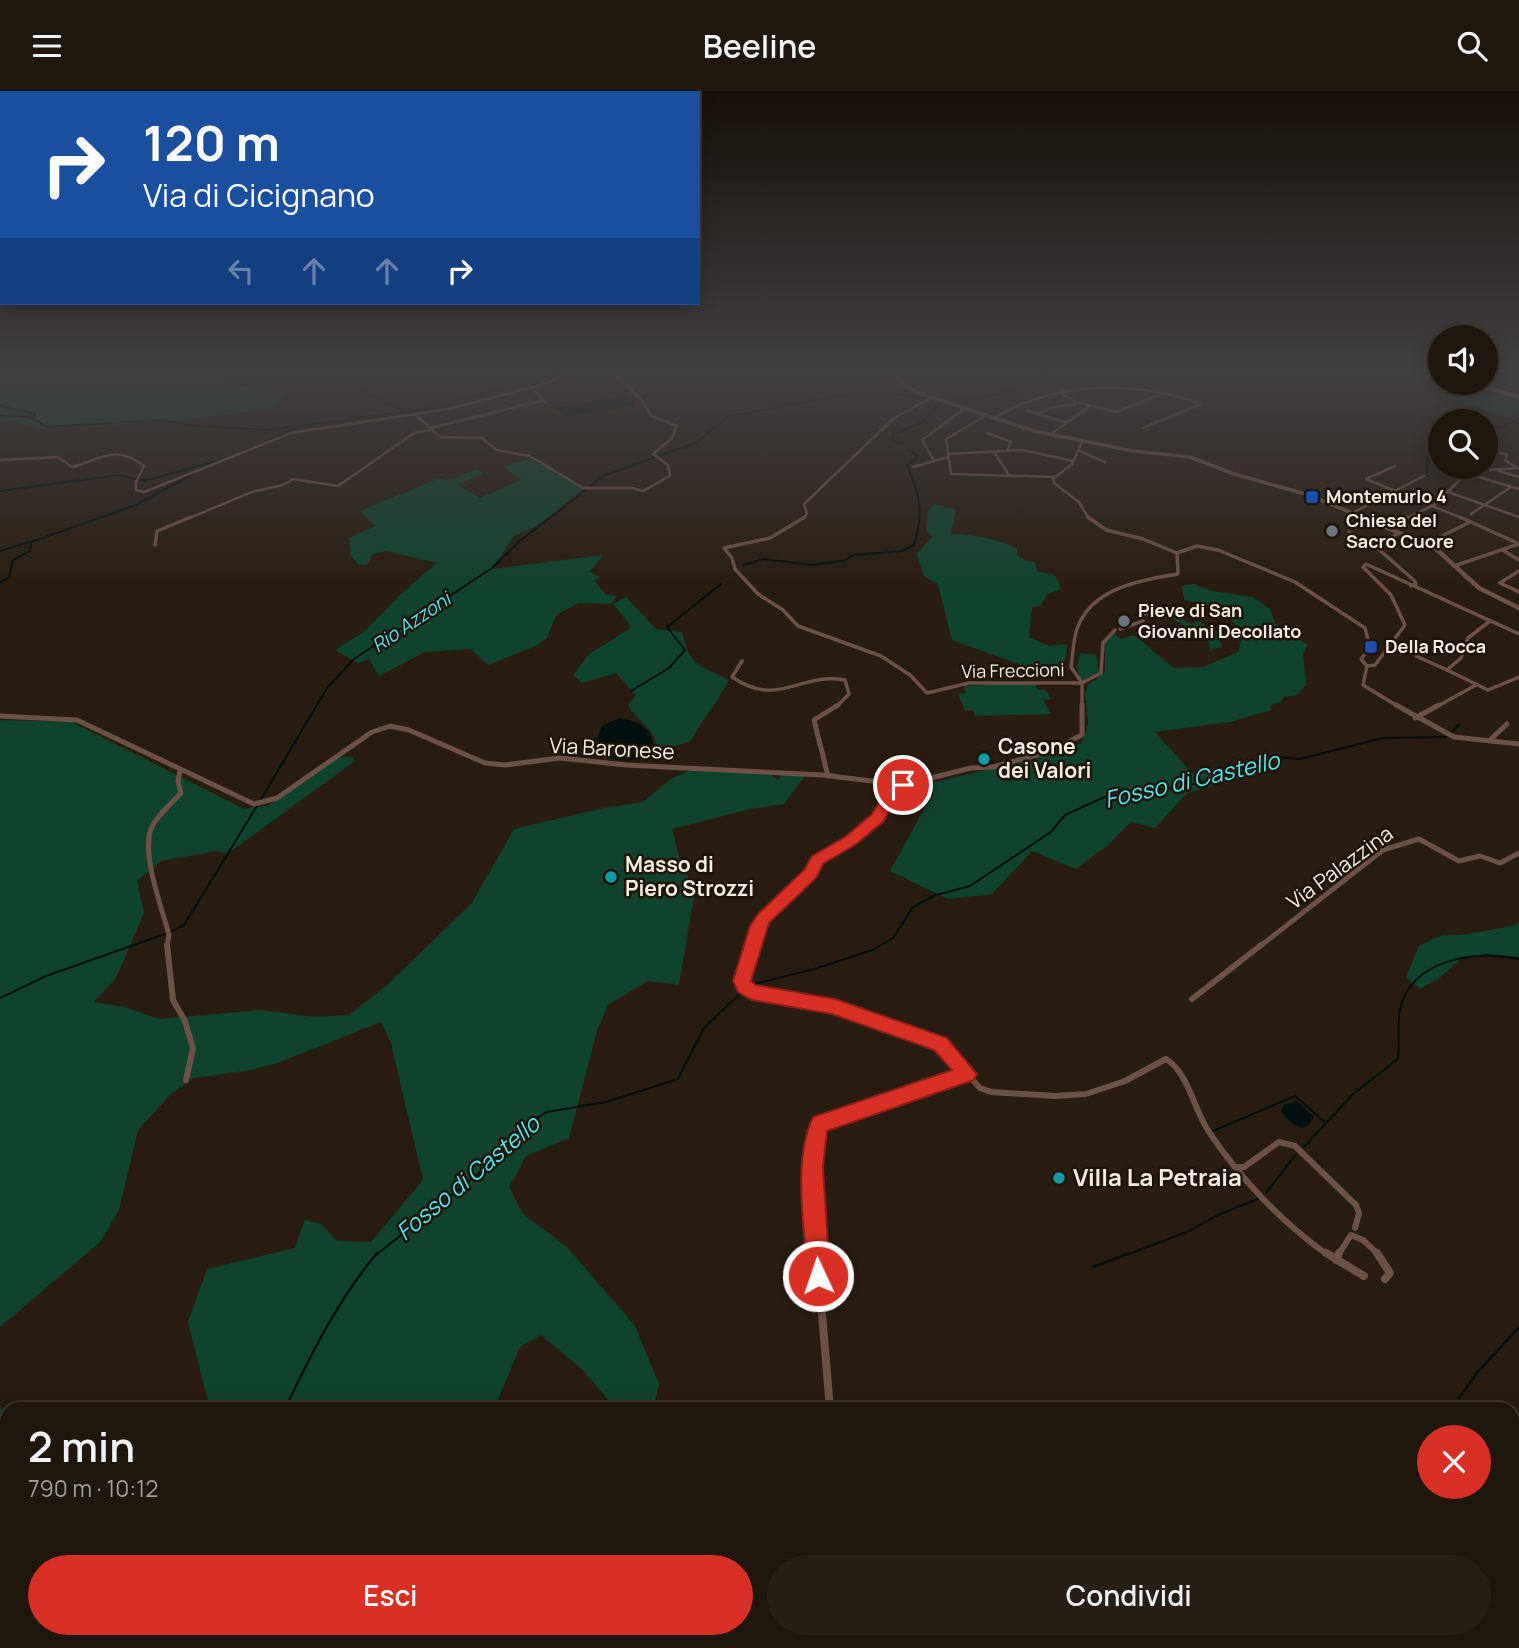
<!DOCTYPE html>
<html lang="it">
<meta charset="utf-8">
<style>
:root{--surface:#1f160d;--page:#271f16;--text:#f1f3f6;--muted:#a19f9d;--line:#3c352e;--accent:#d93025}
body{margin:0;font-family:Manrope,sans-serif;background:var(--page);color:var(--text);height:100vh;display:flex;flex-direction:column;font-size:26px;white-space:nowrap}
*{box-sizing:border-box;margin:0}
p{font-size:23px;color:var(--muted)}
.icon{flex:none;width:38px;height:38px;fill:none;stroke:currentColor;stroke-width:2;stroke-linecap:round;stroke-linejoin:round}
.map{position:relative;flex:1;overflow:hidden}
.side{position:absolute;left:0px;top:1311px;width:1519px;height:247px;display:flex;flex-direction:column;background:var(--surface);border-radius:21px 21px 0 0;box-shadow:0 4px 18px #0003,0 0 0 2px var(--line)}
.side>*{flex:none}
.hud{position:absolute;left:0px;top:0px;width:700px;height:214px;box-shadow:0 4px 18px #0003,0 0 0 2px var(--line);background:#1a4fa0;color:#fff;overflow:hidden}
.fabs{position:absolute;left:1428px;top:234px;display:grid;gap:14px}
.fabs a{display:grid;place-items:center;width:70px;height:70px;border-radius:50%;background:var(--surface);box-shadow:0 4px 18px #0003,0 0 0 2px var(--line);font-size:35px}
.pin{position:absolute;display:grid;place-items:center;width:60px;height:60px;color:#fff;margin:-30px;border:4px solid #fff;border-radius:50%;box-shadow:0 2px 7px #0007}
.me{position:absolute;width:77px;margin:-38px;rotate:357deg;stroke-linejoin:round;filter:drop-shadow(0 0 5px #0008)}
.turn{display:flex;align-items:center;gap:24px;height:147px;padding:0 28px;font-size:32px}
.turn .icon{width:91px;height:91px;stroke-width:2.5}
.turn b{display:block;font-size:49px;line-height:60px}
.lanes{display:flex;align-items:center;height:66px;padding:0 28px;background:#0003;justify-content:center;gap:35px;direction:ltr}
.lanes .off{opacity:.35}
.round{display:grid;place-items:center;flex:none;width:74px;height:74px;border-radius:37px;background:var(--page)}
.headline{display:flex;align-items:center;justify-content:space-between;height:119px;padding:0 28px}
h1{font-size:42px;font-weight:600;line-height:52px}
.cta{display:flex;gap:14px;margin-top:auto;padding:14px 28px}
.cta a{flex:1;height:80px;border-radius:42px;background:var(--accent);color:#fff;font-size:28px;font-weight:600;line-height:80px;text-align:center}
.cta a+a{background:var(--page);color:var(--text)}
header{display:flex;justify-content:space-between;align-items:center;height:91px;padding:0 28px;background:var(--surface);font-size:32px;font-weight:600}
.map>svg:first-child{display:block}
.green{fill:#10432e}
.water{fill:#040f10}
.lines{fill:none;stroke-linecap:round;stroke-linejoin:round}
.stream-far1{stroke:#040f10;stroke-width:2}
.stream{stroke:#040f10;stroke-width:2.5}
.minor-far4{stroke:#6d5046;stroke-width:2.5}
.minor-far3{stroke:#6d5046;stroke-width:3.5}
.minor-far2{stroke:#6d5046;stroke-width:5}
.minor-far1{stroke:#6d5046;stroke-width:6}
.minor{stroke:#6d5046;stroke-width:8}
.tertiary-far1{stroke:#6d5046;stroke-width:3.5}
.tertiary{stroke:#6d5046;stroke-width:4.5}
.secondary{stroke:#996a5a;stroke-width:4.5}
.route{fill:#d93025;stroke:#8d1f18;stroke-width:2}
.transit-dot{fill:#1a4fb4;stroke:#1f1408;stroke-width:2.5}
.worship-dot{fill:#6b7280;stroke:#1f1408;stroke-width:2.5}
.culture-dot{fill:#0f9aa8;stroke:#1f1408;stroke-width:2.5}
.labels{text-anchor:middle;stroke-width:5;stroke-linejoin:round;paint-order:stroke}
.far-poi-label{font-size:18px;font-weight:bold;fill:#f5ede4;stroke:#1f1408;text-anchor:start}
.far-street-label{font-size:18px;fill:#f5ede4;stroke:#1f1408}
.far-water-label{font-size:19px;font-style:italic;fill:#4ee6ef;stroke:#1f1408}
.poi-label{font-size:21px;font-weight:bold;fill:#f5ede4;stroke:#1f1408;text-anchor:start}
.street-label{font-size:21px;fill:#f5ede4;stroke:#1f1408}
.water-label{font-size:23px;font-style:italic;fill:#4ee6ef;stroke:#1f1408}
.near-poi-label{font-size:24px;font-weight:bold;fill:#f5ede4;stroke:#1f1408;text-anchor:start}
</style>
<header><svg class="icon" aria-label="menu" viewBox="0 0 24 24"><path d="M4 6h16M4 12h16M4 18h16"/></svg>Beeline<svg class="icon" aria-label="search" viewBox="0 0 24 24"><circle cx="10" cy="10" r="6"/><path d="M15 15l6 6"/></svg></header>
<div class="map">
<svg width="1519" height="1557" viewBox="0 0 1519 1557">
<rect width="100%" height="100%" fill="#291d11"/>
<g class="green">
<polygon points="0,280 242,280 224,291 286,302 275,316 261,319 176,330 44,338 0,328"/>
<polygon points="1454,292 1519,310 1519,321 1506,326 1432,301"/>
<polygon points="530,367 583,398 537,435 514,445 492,478 603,464 590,481 600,486 594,489 606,504 617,505 611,513 579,512 556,524 547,547 536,555 488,574 471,558 425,561 379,585 369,568 358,572 335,559 365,540 400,504 437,472 386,460 373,463 367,474 359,474 351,465 349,447 375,435 360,420 440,387 448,390 477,378 484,382 457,394 480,407 521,389 503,376"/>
<path d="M935 413 956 419 951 443C974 443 996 448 1017 457V463L1025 469 1035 471 1037 480 1055 484 1061 498 1048 503 1040 515 1032 516 1029 546 1049 555 1067 553 1064 576 1057 587 1040 585 1024 575 952 549 938 493 924 485 917 463 932 446 926 439 928 420Z"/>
<polygon points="1194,493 1212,500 1253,506 1270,518 1275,532 1294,547 1308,553 1303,562 1306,594 1297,604 1284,606 1281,611 1271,614 1271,619 1230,631 1155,641 1193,683 1261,670 1265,680 1187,702 1155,737 1131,731 1107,755 1076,778 1032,760 992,803 948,808 890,780 934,700 926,693 1047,665 1082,652 1088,633 1085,601 1088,594 1105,581 1105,552 1113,542 1121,548 1134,544 1174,577 1203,576 1238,561 1245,537 1238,537 1219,516 1184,509 1182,495"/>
<path d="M626 506 656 538 682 541C690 576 699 574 729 589 718 611 702 628 691 650L671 656 656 655C655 636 636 630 628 614L636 604 616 582 582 592 573 584 589 563 629 538 630 534 613 513Z"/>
<path d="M1172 522 1191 533 1199 530 1218 542 1222 556 1210 559 1208 547 1214 545 1207 546 1188 533 1195 538 1190 541C1184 530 1172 531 1164 523Z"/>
<polygon points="1080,562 1096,564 1099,581 1083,590 1080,589 1077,576"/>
<polygon points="1034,591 1038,599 1046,599 1051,608 1043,609 1051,623 975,625 973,619 965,620 958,603 966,602 964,595"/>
<polygon points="0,629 72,631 244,718 269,714 340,666 352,666 355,670 227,763 217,760 161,770 137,790 144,822 116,887 94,911 125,916 159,928 261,919 315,926 349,924 385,896 472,812 514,738 604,717 643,711 671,688 691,679 769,682 778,689 782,683 805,685 784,713 750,718 672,738 679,766 695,800 679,894 648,890 608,914 597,940 569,1047 526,1065 509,1096 522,1122 567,1156 635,1235 659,1293 653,1318 616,1318 582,1278 541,1244 520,1256 494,1318 210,1318 188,1231 207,1178 295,1157 305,1129 321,1133 337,1150 371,1151 423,1089 391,952 381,931 277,972 251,979 193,987 171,1003 138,1039 119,1119 100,1151 0,1236"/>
<polygon points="1519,831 1519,866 1485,863 1462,867 1438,888 1420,898 1406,886 1419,855 1442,844 1460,844 1513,835"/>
<path d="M0 1315C13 1342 8 1372 0 1400Z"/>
<polygon points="1519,1492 1519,1557 1492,1557 1491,1551 1512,1550 1512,1496"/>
<polygon points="130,1551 130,1550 419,1551 418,1557 131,1557"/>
</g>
<g class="water">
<polygon points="625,305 634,310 634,315 568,325 553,317"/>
<path d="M619 627C641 630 657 640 652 664 637 672 605 672 592 659L602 635Z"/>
<path d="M1297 1010 1314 1026C1304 1046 1292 1033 1281 1021L1283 1014Z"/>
</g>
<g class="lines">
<g class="stream-far1">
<polyline points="353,280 360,300 407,321"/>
<polyline points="952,309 975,309 1035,293 1047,280"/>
<polyline points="0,315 35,323 33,327"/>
<polyline points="0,325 30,326 47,336 162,329 197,335 268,339 441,316 496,299 540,292 569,280"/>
<polyline points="1486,342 1519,328"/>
<polyline points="267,350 295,337"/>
<polyline points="903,353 892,349 894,343 923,331 942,311"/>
<polyline points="1427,385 1427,366 1440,358"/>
<polyline points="0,400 118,384 144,390 224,368"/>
<polyline points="0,460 29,451"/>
<path d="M743 474 764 468 811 474 843 470 854 464 902 460 914 454C924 425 920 402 907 375L919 365 908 359"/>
<polyline points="0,492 9,486 13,469 30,460 31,451 136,414 193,383"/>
<polyline points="631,600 669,577 685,559 667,536 721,493"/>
<polyline points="1451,642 1459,634"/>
<polyline points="260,710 327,597 354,568 492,477 520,450 605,384 696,352 729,325 857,302 891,302 927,307"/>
<polyline points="170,841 184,834 257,715"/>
<polyline points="750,894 814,878 873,859 893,847 913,816 936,804 970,795 1051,741 1065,724 1107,705 1181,696 1244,681 1274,666 1300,668 1383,647 1448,646"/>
<polyline points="0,907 46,885 165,843"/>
<polyline points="1213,1040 1295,1005 1326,1032"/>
<path d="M1304 1056 1353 1003 1398 968C1400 952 1397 935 1400 919 1411 867 1477 859 1519 868"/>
<polyline points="1266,1102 1296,1063"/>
<polyline points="376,1164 494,1070 530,1031 547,1021 606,1011 678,988 704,937 746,897"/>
<polyline points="1126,1164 1189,1140 1220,1123 1258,1108"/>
</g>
<g class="stream">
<polyline points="1093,1176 1130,1162"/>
<polyline points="1459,1307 1477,1282 1519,1236"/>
<path d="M285 1318C311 1263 338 1209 377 1162"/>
<polyline points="72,1557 79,1550"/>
</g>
<g class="minor-far4">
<polyline points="616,286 643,280"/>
<polyline points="531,296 547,313"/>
<polyline points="1062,303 1076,311 1116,321 1161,303"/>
<polyline points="1027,320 1038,323"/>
<polyline points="415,323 440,346 482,347 496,359 530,365 583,397 632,397 643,400 670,385 668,374 653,363 672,347 677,335 651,325 641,308 610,280"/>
<polyline points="987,324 946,348 951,383 1056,386"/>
<path d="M996 326C1057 290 1135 289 1201 313L1143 337"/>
<polyline points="1067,332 1038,323 1050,317 1075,313"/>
<polyline points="431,337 544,309"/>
<polyline points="987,342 1011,351 1007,360"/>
<polyline points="1050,344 1090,315"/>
<polyline points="1082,351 1072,373 1053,388 1054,392 1079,411 1089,428"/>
<polyline points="1491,359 1507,364 1505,369 1517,377"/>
<polyline points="1080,360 1105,371"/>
<polyline points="994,361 1009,384"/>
<polyline points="948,363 1022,359 1073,370"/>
<path d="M0 369 58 366 72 376C102 368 115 353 144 375L136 391V399L144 401 291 342 449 318 537 295 578 280"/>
<polyline points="934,370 922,349 965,317"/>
<polyline points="1395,375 1366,388 1464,428"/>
<polyline points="913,376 948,366"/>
<polyline points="1499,380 1519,386"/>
<polyline points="1466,382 1519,398"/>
<polyline points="1448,401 1519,426"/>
<polyline points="1352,422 1424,385"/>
<polyline points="1471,423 1511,396"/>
<polyline points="187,428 252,401 283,394 293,388 338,395 414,342 430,339"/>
<polyline points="803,428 807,423 804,413 894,327 931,307"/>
<polyline points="1405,428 1434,414 1469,380 1519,377"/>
</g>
<g class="minor-far3">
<polyline points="805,426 770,447 724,457 732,467 735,478 758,503 783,519 798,535 881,565 910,584 927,602 969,592 1082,592 1101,582 1103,552 1115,539"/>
<polyline points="1088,426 1106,439 1143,448 1177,462"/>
<polyline points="1460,426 1519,453"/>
<polyline points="1387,436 1408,426"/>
<polyline points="1349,441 1363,456 1377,457"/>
<polyline points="1399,442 1376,456 1415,490 1416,493 1411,495"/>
<polyline points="1426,453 1470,431"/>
<polyline points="155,454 157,440 191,426"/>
<polyline points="1504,460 1519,469"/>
<polyline points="1177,462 1197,455 1218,459 1295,491 1365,537 1370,557 1361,568 1367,575"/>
<polyline points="1454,475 1519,453"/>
<polyline points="1519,480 1500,492 1519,501"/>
<polyline points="1490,530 1468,547 1461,567 1447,579 1488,599 1519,586"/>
<polyline points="1120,538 1143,530 1140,524 1166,518"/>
<polyline points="1416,565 1447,579"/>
<path d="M742 570 732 586C779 618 798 581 845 589L849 603 836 616"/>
<polyline points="1367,575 1375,574 1405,534 1391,504 1363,476 1366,473 1519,543"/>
<polyline points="1367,575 1363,594 1399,616"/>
<path d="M1082 616V592L1071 576C1073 564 1073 549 1077 538 1091 497 1141 489 1178 483L1177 462"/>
<polyline points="1436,616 1476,594"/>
</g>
<g class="minor-far2">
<polyline points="1396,614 1454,646 1519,653"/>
<polyline points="0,625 77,629 254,713 277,707 372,641 390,635 409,639 485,672 505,674 560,667 626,674 823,684 903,694 971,677 993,676 1048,661 1082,644 1082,614"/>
<polyline points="1415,627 1439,614"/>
<polyline points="1490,649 1507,633"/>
<polyline points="828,685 814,629 838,614"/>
<path d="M167 856 169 844C162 817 143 768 150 741 153 728 172 712 181 702L178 690 180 680"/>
<polyline points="754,856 764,827 810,783 817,769 850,750 877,727 892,702 903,694"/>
<polyline points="1259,856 1383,759 1419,748 1459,770 1480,765 1500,772 1519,762"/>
</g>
<g class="minor-far1">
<polyline points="167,854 173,909 185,930 193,957 186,989"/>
<path d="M754 854C749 870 735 890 752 901L823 912 940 953 967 983 820 1032 812 1071 817 1164"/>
<polyline points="1192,908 1261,854"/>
<path d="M967 983 980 997 991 1001 1055 1005 1086 1003 1125 990 1166 968C1188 981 1194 1019 1209 1041 1240 1087 1282 1132 1328 1164"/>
<polyline points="1235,1076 1244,1076 1279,1051 1295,1055 1356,1114 1359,1122 1355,1137"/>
<polyline points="1338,1164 1351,1144 1363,1149 1379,1164"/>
</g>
<g class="minor">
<polyline points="817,1162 830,1318"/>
<polyline points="1326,1162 1364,1185"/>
<polyline points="1377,1162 1390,1182 1385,1188"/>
<polyline points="1336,1169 1339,1162"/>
<polyline points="711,1557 712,1550"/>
</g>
<polyline class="tertiary-far1" points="883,280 918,302 1034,340 1133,360 1190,366 1234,383 1309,404 1366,428"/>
<polyline class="tertiary" points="1361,426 1435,457 1479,497 1519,517"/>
<g class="secondary">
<polyline points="1430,280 1440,283"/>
<polyline points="1471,292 1519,306"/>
</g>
</g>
<linearGradient id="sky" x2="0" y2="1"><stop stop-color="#171009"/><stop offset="0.56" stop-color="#434043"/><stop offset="1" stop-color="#434043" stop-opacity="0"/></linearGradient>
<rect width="1519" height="498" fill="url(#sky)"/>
<path class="route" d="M903 689 910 694 898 705 883 731 855 754 823 773 816 787 769 832 751 890 756 894 835 908 947 947 977 983 974 989 827 1040 823 1076 830 1185 826 1193 818 1196 811 1193 807 1185C805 1137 792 1070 813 1026L952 979 934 959 832 923 752 909 738 901 733 890 750 835 758 823 804 779 812 765 845 746 872 723 887 698Z"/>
<g class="transit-dot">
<rect x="1305" y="399" width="14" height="14" rx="3.5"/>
<rect x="1364" y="549" width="14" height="14" rx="3.5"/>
</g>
<g class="worship-dot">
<circle cx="1332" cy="440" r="7"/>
<circle cx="1124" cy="530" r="7"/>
</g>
<g class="culture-dot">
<circle cx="984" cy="668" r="7"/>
<circle cx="611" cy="786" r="7"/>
<circle cx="1059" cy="1087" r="7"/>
</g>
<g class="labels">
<g class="far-poi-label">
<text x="1326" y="412">Montemurlo 4</text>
<text x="1346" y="436">Chiesa del<tspan x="1346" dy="21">Sacro Cuore</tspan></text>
<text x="1138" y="526">Pieve di San<tspan x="1138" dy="21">Giovanni Decollato</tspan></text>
<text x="1385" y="562">Della Rocca</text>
</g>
<g class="far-street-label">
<text transform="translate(1013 580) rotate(-1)" y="6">Via Freccioni</text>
</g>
<g class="far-water-label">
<text transform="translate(411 531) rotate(-34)" y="7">Rio Azzoni</text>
</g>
<g class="poi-label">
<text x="998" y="663">Casone<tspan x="998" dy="24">dei Valori</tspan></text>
<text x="625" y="781">Masso di<tspan x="625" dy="24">Piero Strozzi</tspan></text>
</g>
<g class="street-label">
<text transform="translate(612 658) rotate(3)" y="7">Via Baronese</text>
<text transform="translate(1340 777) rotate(-36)" y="7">Via Palazzina</text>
</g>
<g class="water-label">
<text transform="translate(1192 689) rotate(-13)" y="8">Fosso di Castello</text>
<text transform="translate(468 1087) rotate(-40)" y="8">Fosso di Castello</text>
</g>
<g class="near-poi-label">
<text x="1073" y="1095">Villa La Petraia</text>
</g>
</g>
</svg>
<div class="fabs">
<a><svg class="icon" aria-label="sound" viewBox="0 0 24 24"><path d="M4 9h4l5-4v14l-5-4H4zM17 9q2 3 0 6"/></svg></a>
<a><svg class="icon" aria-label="search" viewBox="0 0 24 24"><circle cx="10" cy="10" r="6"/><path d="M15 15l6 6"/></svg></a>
</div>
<div class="pin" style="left:903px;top:694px;background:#d93025"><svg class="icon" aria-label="arrive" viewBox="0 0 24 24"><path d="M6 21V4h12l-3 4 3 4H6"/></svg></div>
<svg class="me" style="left:818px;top:1185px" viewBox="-20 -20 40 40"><circle r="17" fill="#d93025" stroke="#fff" stroke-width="3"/><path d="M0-11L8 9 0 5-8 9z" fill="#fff"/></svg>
<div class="hud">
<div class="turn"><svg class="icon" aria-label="right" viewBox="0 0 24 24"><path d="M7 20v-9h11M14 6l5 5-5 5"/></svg><div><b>120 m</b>Via di Cicignano</div></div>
<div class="lanes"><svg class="icon off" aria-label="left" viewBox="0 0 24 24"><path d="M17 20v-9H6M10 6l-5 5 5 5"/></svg><svg class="icon off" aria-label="ahead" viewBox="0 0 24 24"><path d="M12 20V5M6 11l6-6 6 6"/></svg><svg class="icon off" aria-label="ahead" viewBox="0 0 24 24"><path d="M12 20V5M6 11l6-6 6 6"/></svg><svg class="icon" aria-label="right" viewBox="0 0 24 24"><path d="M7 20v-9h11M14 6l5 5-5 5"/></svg></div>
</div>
<section class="side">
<div class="headline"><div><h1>2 min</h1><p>790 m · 10:12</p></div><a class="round" style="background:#d93025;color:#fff"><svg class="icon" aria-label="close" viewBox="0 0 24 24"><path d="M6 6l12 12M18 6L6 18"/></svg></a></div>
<div class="cta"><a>Esci</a><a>Condividi</a></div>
</section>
</div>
